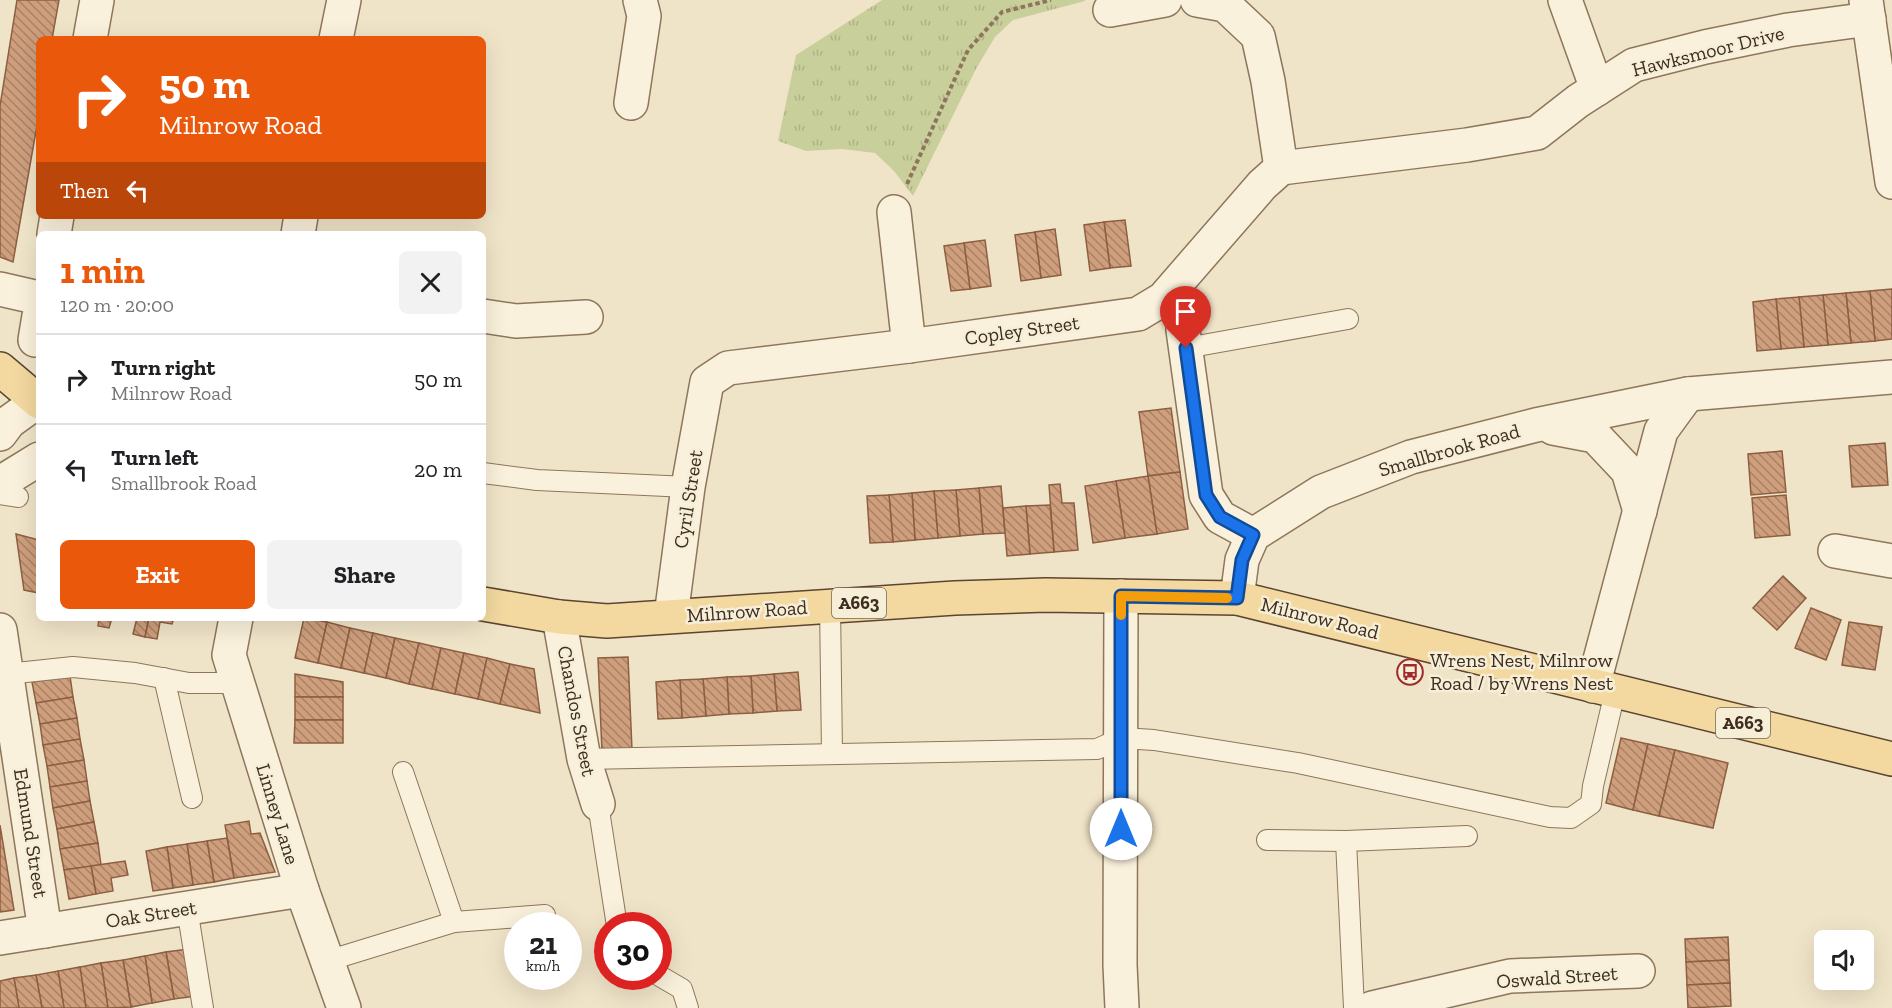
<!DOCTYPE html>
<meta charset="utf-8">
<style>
:root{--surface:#fff;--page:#f2f2f2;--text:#202124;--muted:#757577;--line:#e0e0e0;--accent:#ea580c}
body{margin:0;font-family:"Zilla Slab",serif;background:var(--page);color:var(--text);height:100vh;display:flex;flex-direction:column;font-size:22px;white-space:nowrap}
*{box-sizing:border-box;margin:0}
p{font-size:20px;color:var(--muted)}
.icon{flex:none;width:33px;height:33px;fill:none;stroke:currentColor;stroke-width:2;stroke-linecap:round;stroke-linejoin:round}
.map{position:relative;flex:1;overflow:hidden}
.sheet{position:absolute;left:36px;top:231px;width:450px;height:390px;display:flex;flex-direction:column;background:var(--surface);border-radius:9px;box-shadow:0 6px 24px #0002}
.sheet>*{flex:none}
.banner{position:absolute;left:36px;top:36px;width:450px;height:183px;border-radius:9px;box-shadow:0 6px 24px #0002;background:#ea580c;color:#fff;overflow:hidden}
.buttons{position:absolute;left:1814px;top:930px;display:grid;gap:12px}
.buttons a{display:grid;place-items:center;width:60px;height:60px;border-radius:9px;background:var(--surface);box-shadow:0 6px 24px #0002;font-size:30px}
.speed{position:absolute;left:504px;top:912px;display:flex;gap:12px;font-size:30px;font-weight:700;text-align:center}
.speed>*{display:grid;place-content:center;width:78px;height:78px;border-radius:50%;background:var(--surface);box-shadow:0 6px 24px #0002;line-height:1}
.speed small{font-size:15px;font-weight:400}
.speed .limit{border:9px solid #d22;background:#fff;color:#111}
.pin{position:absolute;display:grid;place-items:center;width:51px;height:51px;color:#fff;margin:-62px -26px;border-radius:50% 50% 50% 0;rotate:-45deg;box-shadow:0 0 6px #0007}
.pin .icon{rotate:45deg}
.me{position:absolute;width:66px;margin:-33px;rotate:0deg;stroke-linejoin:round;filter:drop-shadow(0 0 4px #0008)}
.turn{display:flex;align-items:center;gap:21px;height:126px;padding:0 24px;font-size:27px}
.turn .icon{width:78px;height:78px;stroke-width:2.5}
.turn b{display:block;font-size:42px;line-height:51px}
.then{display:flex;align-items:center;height:57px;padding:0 24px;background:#0003;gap:12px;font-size:22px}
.round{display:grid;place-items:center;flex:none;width:63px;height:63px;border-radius:9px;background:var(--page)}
.overview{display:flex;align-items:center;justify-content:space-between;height:102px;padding:0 24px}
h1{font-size:36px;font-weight:800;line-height:45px;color:var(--accent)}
.button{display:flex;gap:12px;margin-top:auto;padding:12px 24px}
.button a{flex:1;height:69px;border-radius:9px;background:var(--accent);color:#fff;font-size:24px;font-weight:800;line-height:69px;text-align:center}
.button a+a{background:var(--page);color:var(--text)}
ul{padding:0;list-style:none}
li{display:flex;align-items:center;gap:18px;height:90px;padding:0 24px;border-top:2px solid var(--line)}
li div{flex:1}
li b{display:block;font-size:22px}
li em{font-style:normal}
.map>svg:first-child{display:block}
.grass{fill:url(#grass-tufts)}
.building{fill:url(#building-back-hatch);stroke:#8d5f41;stroke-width:1.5}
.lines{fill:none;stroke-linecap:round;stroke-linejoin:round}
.service-casing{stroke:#8d765c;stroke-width:22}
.minor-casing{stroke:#8d765c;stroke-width:36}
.tertiary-casing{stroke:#8d765c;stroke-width:36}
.primary-casing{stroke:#5b4430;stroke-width:36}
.path{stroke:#8d765c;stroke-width:4;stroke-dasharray:4.5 3;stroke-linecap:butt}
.service{stroke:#faf1dc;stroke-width:20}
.minor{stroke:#faf1dc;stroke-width:33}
.tertiary{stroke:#faf1dc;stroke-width:33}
.primary{stroke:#f3d9a0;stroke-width:33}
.route-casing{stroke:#114b97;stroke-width:15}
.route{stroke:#1a73e8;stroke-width:10}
.slow{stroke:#f59e0b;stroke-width:10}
.labels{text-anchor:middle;stroke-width:5;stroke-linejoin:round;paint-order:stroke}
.shield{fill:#f7eed8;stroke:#756857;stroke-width:1.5}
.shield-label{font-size:18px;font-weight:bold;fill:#3d2e20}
.street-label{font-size:20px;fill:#3d2e20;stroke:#f7eed8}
.poi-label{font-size:20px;fill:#3d2e20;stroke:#f7eed8;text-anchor:start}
</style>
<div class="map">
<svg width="1892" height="1008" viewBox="0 0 1892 1008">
<defs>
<pattern id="grass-tufts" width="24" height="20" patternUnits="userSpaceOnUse" patternTransform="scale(1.5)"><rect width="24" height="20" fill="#c9cf9b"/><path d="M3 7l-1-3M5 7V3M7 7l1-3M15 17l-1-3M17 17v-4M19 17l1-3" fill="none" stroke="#aeb285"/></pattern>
<pattern id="building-back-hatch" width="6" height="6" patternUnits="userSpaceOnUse" patternTransform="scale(1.5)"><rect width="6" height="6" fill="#cf9f7d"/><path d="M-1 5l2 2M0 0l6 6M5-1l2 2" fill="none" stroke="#a98266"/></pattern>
</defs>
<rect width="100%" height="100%" fill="#f0e4c8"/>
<polygon class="grass" points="882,0 1085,0 1085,1 1013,20 995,37 976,69 913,196 894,171 875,153 842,149 806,151 778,141 796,55"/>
<g class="building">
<polygon points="17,0 59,0 52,39 39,39 39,114 13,262 0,257 0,106"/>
<polygon points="1125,220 1131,266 1110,268 1104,222"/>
<polygon points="1104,222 1110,268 1090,271 1084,225"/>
<polygon points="1055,229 1061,275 1041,278 1035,232"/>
<polygon points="1035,232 1041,278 1021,281 1015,235"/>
<polygon points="985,240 991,286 970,289 964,243"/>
<polygon points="964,243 970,289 951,291 944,246"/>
<polygon points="1892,289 1892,339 1875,341 1870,291"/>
<polygon points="1870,291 1875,341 1851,343 1846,293"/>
<polygon points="1846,293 1851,343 1828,345 1823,295"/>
<polygon points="1823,295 1828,345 1804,347 1799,297"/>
<polygon points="1799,297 1804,347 1781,349 1776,299"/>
<polygon points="1776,299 1781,349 1757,351 1753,302"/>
<polygon points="1171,408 1180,472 1148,476 1139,412"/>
<polygon points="1885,443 1888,485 1852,487 1849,446"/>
<polygon points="1782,451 1786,492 1751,495 1748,454"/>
<polygon points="1180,472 1188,529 1157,534 1148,476"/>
<polygon points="1148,476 1157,534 1125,538 1116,481"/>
<polygon points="1116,481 1125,538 1093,543 1085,486"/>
<polygon points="1060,484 1062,503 1074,503 1078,550 1054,552 1049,485"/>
<polygon points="1001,486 1005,533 983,534 979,488"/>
<polygon points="979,488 983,534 960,536 956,490"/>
<polygon points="956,490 960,536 938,538 934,491"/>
<polygon points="934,491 938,538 915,540 912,493"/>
<polygon points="912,493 915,540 893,542 889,495"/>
<polygon points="889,495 893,542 870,543 867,496"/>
<polygon points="1786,495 1790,535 1755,538 1752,498"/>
<polygon points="1050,505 1054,552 1030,554 1026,506"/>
<polygon points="1026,506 1030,554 1007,556 1003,508"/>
<polygon points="16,534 39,540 39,593 24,590"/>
<polygon points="1783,576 1806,598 1777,630 1753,608"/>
<polygon points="1811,608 1841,620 1826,660 1795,648"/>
<polygon points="99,618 112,618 109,628 98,626"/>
<polygon points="137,618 149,618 145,637 133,634"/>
<polygon points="149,618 174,618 172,624 160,622 157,639 145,637"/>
<polygon points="304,618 327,622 318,663 295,658"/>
<polygon points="327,622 350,628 341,668 318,663"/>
<polygon points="1849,622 1882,627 1875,670 1842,665"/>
<polygon points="350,628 373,633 364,673 341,668"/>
<polygon points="373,633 395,638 386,678 364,673"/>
<polygon points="395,638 419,643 409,684 386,678"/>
<polygon points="419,643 441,648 432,689 409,684"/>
<polygon points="441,648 464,653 455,694 432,689"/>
<polygon points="464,653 487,658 478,699 455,694"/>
<polygon points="628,657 632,750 602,752 598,658"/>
<polygon points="487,658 510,664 500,704 478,699"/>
<polygon points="510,664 534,669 540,713 500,704"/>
<polygon points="798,672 801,710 777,711 774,674"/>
<polygon points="295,674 343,682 343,697 295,697"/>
<polygon points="774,674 777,711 753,713 751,676"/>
<polygon points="70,676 73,697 36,703 32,682"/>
<polygon points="751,676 753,713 729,714 727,677"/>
<polygon points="727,677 729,714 706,716 703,679"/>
<polygon points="703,679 706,716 682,718 680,680"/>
<polygon points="680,680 682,718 658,719 656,682"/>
<polygon points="73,697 77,718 40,724 36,703"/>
<rect x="295" y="697" width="48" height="23"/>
<polygon points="77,718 80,739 43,745 40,724"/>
<polygon points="295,720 343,720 343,743 294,743"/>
<polygon points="1621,738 1648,744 1633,810 1606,803"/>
<polygon points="80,739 84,760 47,766 43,745"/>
<polygon points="1648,744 1675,750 1659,816 1633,810"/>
<polygon points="1675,750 1728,763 1713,828 1659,816"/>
<polygon points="84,760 87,781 50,787 47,766"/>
<polygon points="87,781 90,801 53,808 50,787"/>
<polygon points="90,801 94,822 57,829 53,808"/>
<polygon points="249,821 251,834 260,833 275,872 234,878 225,825"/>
<polygon points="94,822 98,843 60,849 57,829"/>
<polygon points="0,825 14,910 0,912"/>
<polygon points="227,838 234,878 214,882 207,841"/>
<polygon points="207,841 214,882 193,885 187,844"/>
<polygon points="98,843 101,865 64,870 60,849"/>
<polygon points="187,844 193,885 173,888 167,847"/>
<polygon points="167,847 173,888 153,891 146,851"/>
<polygon points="125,861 128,875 111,878 113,891 96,894 91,866"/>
<polygon points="91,866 96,894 69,899 64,870"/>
<polygon points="1728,937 1729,960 1686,962 1685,939"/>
<polygon points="188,949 196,996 174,999 166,952"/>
<polygon points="166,952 174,999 152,1003 145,956"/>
<polygon points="145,956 152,1003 131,1007 123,960"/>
<polygon points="123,960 131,1007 108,1008 101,963"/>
<polygon points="1729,960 1730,983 1687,985 1686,962"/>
<polygon points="101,963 108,1008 86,1008 80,967"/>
<polygon points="80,967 86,1008 64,1008 58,971"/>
<polygon points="58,971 64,1008 42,1008 36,975"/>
<polygon points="36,975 42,1008 19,1008 14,978"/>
<polygon points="14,978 19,1008 0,1008 0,981"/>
<polygon points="1730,983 1731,1006 1688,1008 1687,985"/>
</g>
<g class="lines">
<g class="service-casing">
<g id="service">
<polyline points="1186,348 1348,319"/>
<polyline points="483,473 537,480 688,487"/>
<polyline points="0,494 18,497"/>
<polyline points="830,605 832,754"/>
<polyline points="7,674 73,667 135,673 189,683 238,683"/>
<polyline points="164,678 192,798"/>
<polyline points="584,759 1097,749 1122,738 1154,740 1298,763 1550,817 1571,818 1591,804 1593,786 1615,692"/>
<polyline points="403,772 454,922"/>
<polyline points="598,804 617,926"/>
<polyline points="1267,840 1346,841 1354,1008"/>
<polyline points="1346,841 1467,836"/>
<polyline points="187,908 203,1008"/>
<polyline points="327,961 454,922 545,915"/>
<polyline points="658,975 682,989 688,1008"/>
</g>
</g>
<g class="minor-casing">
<g id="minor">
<polyline points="1197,0 1225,5 1258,36 1268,81 1281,168"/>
<polyline points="1565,0 1597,89"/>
<polyline points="1866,0 1892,182"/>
<polyline points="1110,10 1165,0"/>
<polyline points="90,39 97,0"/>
<polyline points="336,39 344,0"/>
<polyline points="631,103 644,16 640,0"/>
<polyline points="1281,168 1467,145 1537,133 1578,101 1634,65 1705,47 1788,30 1869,19"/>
<polyline points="894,212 909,346"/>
<polyline points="54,234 57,216"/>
<polyline points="298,234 301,216"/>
<polyline points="0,289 39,298"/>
<polyline points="483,316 516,321 586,317"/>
<polyline points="1183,330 1206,495 1220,517 1253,535"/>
<polyline points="35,340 39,316"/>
<polyline points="1553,428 1595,436 1628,471 1640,511"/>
<polyline points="1835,551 1892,561"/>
<polyline points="1121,596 1120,965 1122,1008"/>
<polyline points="1237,598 1242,560 1253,535 1321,492 1411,457 1536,425 1688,394 1892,377"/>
<polyline points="671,616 688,487 707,382 728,368 909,346 1138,314 1163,299 1262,185 1281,168"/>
<polyline points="559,617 584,759 598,804"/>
<polyline points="236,618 229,655 302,890 344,1008"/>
<polyline points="0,630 45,931"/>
<polyline points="1593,686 1661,431 1688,394"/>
<polyline points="0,938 302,890"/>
<polyline points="1372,1008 1510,976 1638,971"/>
</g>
</g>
<g class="tertiary-casing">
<g id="tertiary">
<polyline points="0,434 9,422 38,401"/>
<polyline points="0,483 39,459"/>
</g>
</g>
<g class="primary-casing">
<g id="primary">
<polyline points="0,369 39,402"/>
<polyline points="483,604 559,617 607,621 955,598 1045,595 1237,598 1892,759"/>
</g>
</g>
<polyline class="path" points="907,184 968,50 1002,12 1051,0"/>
<use href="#service" class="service"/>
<use href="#minor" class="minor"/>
<use href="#tertiary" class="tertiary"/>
<use href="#primary" class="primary"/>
</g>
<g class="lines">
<g class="route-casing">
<polyline id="route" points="1121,829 1121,596 1237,598 1242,560 1253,535 1220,517 1206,495 1186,348"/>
</g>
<use href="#route" class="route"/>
<polyline class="slow" points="1121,615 1121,596 1227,598"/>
</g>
<defs>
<g id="bus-ring" transform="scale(1.35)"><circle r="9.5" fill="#f7eed8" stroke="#9e2a2b" stroke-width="1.5"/><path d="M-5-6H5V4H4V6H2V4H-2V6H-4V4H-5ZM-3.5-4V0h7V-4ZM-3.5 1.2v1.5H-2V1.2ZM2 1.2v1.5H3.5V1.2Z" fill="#9e2a2b"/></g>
</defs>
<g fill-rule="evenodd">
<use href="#bus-ring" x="1410" y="672"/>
</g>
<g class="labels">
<g class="shield">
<rect x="832" y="588" width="54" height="30" rx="4.5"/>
<rect x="1716" y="708" width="54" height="30" rx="4.5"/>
</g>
<g class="shield-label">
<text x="859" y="609">A663</text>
<text x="1743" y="729">A663</text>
</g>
<g class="street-label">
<text transform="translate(1708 51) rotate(-14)" y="7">Hawksmoor Drive</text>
<text transform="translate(1022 330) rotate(-8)" y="7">Copley Street</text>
<text transform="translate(1449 450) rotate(-16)" y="7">Smallbrook Road</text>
<text transform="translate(688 499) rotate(-81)" y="7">Cyril Street</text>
<text transform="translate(747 611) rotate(-4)" y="7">Milnrow Road</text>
<text transform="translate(1320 618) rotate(14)" y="7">Milnrow Road</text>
<text transform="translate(577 711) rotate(79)" y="7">Chandos Street</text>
<text transform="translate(278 814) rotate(73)" y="7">Linney Lane</text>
<text transform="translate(31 833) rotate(81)" y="7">Edmund Street</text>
<text transform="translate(151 914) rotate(-9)" y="7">Oak Street</text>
<text transform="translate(1557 977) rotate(-4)" y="7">Oswald Street</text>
</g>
<g class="poi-label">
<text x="1430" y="667">Wrens Nest, Milnrow<tspan x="1430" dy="23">Road / by Wrens Nest</tspan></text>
</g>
</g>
</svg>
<div class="buttons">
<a><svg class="icon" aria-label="sound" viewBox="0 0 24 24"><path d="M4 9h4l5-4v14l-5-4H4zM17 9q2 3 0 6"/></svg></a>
</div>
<div class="speed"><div>21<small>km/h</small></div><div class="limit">30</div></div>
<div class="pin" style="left:1186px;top:348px;background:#d93025"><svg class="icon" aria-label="arrive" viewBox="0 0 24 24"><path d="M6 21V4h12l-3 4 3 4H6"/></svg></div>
<svg class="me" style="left:1121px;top:829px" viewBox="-20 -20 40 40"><circle r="19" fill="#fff"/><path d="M0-13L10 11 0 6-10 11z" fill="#1a73e8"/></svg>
<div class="banner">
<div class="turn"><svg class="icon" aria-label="right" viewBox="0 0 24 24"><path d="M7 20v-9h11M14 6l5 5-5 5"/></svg><div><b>50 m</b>Milnrow Road</div></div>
<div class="then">Then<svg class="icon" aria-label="left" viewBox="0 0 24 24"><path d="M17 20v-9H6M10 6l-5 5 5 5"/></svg></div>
</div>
<section class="sheet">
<div class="overview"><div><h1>1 min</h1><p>120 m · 20:00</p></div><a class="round"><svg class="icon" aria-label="close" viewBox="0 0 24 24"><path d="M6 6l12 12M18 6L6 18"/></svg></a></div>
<ul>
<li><svg class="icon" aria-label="right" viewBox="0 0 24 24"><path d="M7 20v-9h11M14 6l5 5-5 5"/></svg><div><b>Turn right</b><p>Milnrow Road</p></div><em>50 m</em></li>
<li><svg class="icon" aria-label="left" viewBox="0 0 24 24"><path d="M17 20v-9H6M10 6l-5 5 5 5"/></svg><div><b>Turn left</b><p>Smallbrook Road</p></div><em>20 m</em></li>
</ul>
<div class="button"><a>Exit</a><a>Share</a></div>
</section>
</div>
